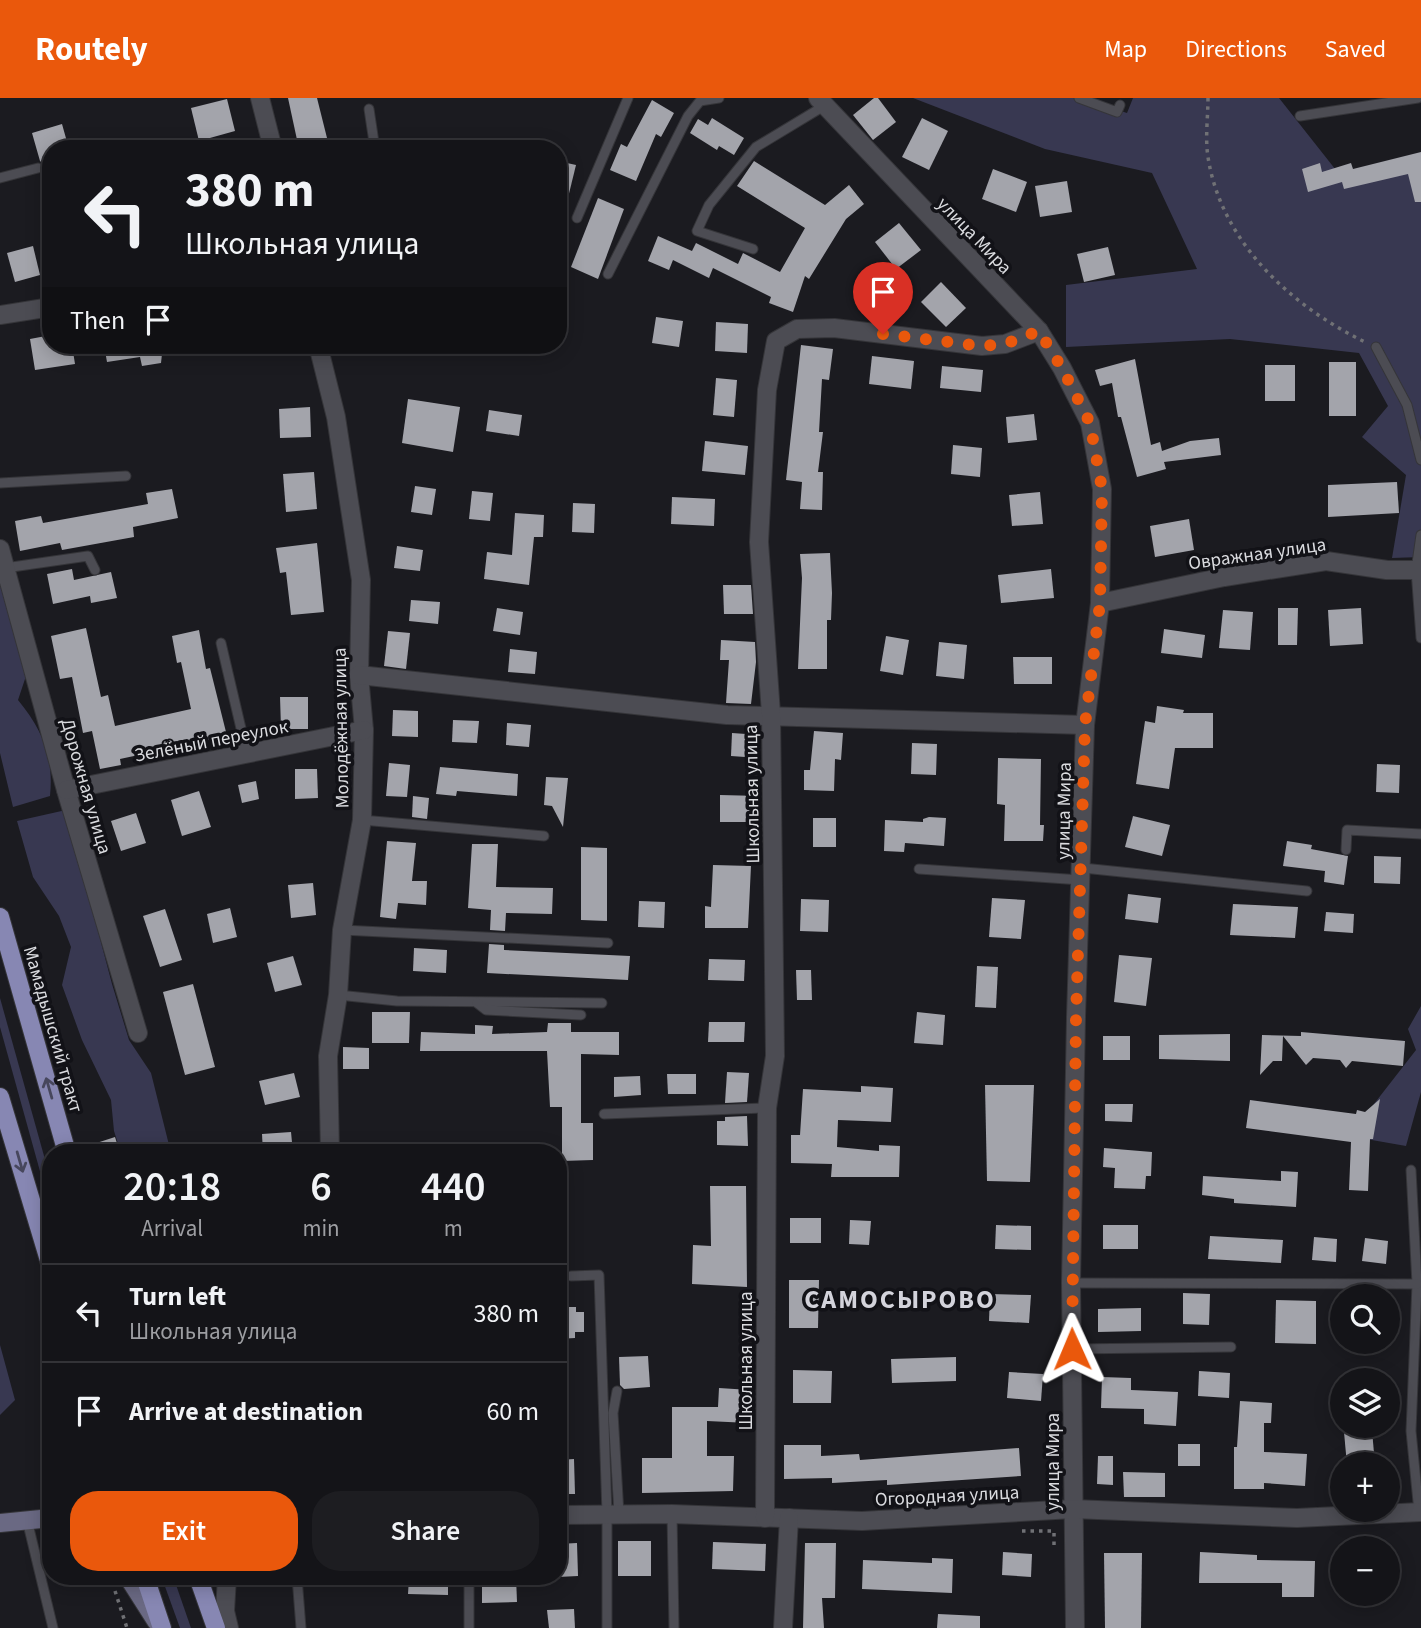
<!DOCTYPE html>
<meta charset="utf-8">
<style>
:root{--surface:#141418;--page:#1d1d21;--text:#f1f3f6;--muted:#9d9ea2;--line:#333337;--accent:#ea580c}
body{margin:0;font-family:"Source Sans 3",sans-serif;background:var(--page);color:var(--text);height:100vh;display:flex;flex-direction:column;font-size:26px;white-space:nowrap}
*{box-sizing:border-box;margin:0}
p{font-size:23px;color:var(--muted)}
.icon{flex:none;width:38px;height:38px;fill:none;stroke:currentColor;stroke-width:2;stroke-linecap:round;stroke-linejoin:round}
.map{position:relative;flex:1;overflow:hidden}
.sheet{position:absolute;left:42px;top:1046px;width:525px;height:441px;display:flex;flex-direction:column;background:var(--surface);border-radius:28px;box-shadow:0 4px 18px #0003,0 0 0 2px var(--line)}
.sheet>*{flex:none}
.hud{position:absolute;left:42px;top:42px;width:525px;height:214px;border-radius:28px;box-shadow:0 4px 18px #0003,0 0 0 2px var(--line);background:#141418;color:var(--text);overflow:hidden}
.tools{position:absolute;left:1330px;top:1186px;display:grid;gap:14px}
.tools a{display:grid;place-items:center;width:70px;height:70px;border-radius:50%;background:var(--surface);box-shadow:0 4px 18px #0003,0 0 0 2px var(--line);font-size:35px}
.pin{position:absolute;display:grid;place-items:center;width:60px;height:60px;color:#fff;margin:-72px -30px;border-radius:50% 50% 50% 0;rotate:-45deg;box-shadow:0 0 7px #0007}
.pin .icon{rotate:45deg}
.me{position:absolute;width:77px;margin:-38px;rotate:359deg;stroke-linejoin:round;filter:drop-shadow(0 0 5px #0008)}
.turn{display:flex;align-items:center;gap:24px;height:147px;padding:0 28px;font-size:32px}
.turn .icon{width:91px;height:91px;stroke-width:2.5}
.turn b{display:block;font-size:49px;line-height:60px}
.then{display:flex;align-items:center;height:66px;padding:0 28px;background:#0003;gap:14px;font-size:26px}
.eta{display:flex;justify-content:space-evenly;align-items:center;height:119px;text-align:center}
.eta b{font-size:42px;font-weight:600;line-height:49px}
.button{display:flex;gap:14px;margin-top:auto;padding:14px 28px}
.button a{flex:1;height:80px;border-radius:28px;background:var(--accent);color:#fff;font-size:28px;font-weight:600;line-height:80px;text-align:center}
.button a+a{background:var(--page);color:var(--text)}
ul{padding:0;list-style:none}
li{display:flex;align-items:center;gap:21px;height:98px;padding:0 28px;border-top:2px solid var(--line)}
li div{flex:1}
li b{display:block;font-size:26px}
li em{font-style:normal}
header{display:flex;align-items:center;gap:42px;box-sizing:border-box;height:98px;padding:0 35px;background:var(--accent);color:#fff}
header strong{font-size:33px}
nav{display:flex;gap:38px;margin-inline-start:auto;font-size:24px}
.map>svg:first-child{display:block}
.green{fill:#383851}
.building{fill:#a3a4ab}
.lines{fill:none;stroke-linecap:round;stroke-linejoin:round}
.lane-casing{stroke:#353539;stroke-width:11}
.street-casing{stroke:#353539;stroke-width:20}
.secondary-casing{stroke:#353539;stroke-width:20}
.primary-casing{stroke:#353539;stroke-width:20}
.path{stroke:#707175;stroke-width:3.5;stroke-dasharray:3.5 5;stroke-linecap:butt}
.lane{stroke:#4c4c53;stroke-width:9}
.street{stroke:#4c4c53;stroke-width:18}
.secondary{stroke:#6a6983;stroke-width:18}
.primary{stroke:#8787b3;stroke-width:18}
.oneway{stroke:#47475d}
.route{stroke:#ea580c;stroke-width:12;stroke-dasharray:0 21.6}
.labels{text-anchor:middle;stroke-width:7;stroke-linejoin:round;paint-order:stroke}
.street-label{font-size:19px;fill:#dadbdf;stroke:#121217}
.district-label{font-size:26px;font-weight:bold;letter-spacing:2px;fill:#d3d3db;stroke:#121217}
</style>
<header>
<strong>Routely</strong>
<nav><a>Map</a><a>Directions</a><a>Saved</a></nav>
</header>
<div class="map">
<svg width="1421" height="1530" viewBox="0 0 1421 1530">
<rect width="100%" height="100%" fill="#1b1b20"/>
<g class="green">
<polygon points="913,0 1081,0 1127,15 1133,0 1279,0 1343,81 1421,69 1421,459 1392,460 1406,377 1362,339 1388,308 1359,255 1230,241 1066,249 1066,187 1197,171 1152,75 1045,51"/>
<path d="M0 480 18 538 26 578 18 602C42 631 54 659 50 698L13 709 0 655Z"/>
<polygon points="66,712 112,886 129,942 151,975 171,1055 121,1055 114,1033 111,1002 82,942 62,887 71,849 59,818 33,779 17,723"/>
<polygon points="0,900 51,1083 51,1113 0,929"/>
<polygon points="1421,908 1421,994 1406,1048 1349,1038 1416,952 1408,931"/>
<polygon points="0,1247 15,1302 0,1317"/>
<polygon points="174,1481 191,1530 180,1530 163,1483"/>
</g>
<g class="building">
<polygon points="288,0 317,0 328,44 299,51"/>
<polygon points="874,0 878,0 896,24 873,42 853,17"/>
<polygon points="227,1 235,33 199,43 191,10"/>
<polygon points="652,2 674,15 661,39 656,36 636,83 610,72 621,46 627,49"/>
<polygon points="712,20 744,40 734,57 719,48 717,52 690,35 698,21 708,27"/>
<polygon points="922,20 948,33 929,72 902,59"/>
<polygon points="62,26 69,51 51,51 51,86 46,86 45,68 40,63 32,35"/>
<polygon points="1421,54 1421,104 1415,104 1408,76 1344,91 1342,84 1308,94 1302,71 1320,65 1322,74 1351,65 1353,71"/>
<polygon points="558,63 576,67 564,116 558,115"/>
<polygon points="754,63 825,107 849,87 864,106 846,121 809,181 805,178 793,214 769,205 771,199 713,170 709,180 673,162 669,172 648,163 658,138 692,153 696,145 738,166 743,155 780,174 805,130 737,88"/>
<polygon points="993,71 1027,84 1016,114 982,101"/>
<polygon points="1067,83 1072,114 1040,119 1035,88"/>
<polygon points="598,100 624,111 598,181 571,169"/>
<polygon points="899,125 921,152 896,171 875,144"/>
<polygon points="33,148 40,177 15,184 7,155"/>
<polygon points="1108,149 1115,177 1084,184 1077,156"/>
<polygon points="941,184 966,210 946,229 921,204"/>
<polygon points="656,219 683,223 679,249 652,245"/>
<polygon points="716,224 748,226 747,255 715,253"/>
<polygon points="51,237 51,247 72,247 75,266 35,272 30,241"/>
<polygon points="104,247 163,247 161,265 142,268 140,259 107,264"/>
<polygon points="801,247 833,251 829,282 822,281 819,334 823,334 818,374 823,374 822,412 800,411 802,384 786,382"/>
<polygon points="872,258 914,263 911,291 869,286"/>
<polygon points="1135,261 1151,347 1160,344 1162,353 1190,343 1219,340 1221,357 1164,364 1166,371 1137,379 1121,319 1118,319 1112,285 1100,288 1095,272"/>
<rect x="1329" y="264" width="27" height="54"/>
<rect x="1265" y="267" width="30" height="36"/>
<polygon points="942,268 983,272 981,294 940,290"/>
<polygon points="716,280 737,282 734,319 713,317"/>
<polygon points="408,301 460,309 453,354 402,345"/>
<polygon points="310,309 311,339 280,340 279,311"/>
<polygon points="489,312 522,317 519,338 486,333"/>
<polygon points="1034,316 1037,342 1008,345 1006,319"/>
<polygon points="705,343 748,348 745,377 702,373"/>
<polygon points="953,347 982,350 980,379 951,376"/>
<polygon points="314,374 317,411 286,414 283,376"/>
<polygon points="1397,384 1399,415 1328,419 1328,387"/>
<polygon points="415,388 436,391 432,417 411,414"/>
<polygon points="172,391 178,420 133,429 134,439 62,452 60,445 20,453 15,423 41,418 43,425 148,406 146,395"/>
<polygon points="472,393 493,395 490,423 469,421"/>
<polygon points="1040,394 1043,426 1012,428 1009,397"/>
<polygon points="672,399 715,401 714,428 671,426"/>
<polygon points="573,405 595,406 594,435 572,434"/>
<polygon points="515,415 544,417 543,439 534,439 529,487 484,481 487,454 512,457"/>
<polygon points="1189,421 1194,452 1155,459 1150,428"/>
<polygon points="317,445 324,514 291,517 286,474 280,475 276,450"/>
<polygon points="397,448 423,452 420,473 394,470"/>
<polygon points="830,455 832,495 831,522 827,522 827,571 798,571 802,480 800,456"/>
<polygon points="72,471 74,482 111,474 117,500 91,505 90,498 53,506 47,476"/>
<polygon points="1051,471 1054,500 1001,505 998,477"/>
<polygon points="723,487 751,487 753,516 724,516"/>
<polygon points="411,502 440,504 438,526 409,523"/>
<polygon points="497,510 523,514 520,537 493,533"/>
<polygon points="1278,510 1298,510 1297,547 1278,547"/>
<polygon points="1361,510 1363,546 1330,548 1328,512"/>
<polygon points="1223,512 1253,514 1250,552 1219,550"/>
<polygon points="86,530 101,599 108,597 115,628 191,611 181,564 177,565 172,538 199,532 206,571 210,570 227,638 120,661 121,667 100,671 92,633 83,635 72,579 60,581 51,538"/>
<polygon points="1164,531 1205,537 1202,560 1161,555"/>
<polygon points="388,533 410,535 406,571 384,568"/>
<polygon points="886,538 909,542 903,577 880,573"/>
<polygon points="721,542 755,544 756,564 751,606 726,605 729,562 720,562"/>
<polygon points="939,544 967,547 964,581 936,578"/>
<polygon points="510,551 537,554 535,576 508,574"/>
<polygon points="1013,559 1052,559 1052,586 1014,586"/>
<polygon points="280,599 308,599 308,631 281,631"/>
<polygon points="1157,608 1184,612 1183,615 1213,615 1213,650 1175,650 1169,691 1136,686 1145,623 1155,625"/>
<polygon points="393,612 418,613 418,639 392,638"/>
<polygon points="453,622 479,623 477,645 452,644"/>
<polygon points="507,625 531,627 529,649 506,647"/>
<polygon points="814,633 843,635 841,662 835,661 834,693 804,692 804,672 810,672"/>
<polygon points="732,635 760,637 759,660 731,658"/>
<polygon points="912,645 937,646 936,677 911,676"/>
<polygon points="998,660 1041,661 1040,727 1044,727 1043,743 1004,743 1005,707 997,706"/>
<polygon points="389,665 410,667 407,699 386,698"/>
<polygon points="1377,666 1400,667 1399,695 1376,694"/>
<polygon points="440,669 518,676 517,698 457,693 456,698 436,696"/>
<polygon points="295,671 317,671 318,700 295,701"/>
<polygon points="546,679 568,680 563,729 552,708 544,707"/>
<polygon points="256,683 259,701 242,705 238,687"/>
<polygon points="199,693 211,729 182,738 171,702"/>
<polygon points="720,697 760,698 759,724 720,724"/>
<polygon points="413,698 429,700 427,721 412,719"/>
<polygon points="136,715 146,745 121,753 111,723"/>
<polygon points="1133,718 1170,727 1162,758 1125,749"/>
<polygon points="929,719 946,720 944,748 905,745 904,754 884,753 885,722 923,724 923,721"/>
<rect x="813" y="720" width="23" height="29"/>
<polygon points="387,743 416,745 412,783 427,783 426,807 398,805 396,821 380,819"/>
<polygon points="1287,743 1312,747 1311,751 1348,758 1344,787 1324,784 1325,773 1283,768"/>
<polygon points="472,746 498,746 496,789 553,790 552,816 506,815 505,833 490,832 491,812 468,810"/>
<polygon points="581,749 607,750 607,823 581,822"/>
<polygon points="1374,758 1401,759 1400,786 1374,785"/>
<polygon points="713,767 751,768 748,830 705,830 705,808 711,809"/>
<polygon points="313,785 316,817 291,820 288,787"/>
<polygon points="1128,796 1161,800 1158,825 1125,821"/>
<polygon points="992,800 1025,802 1021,841 989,839"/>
<polygon points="801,801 829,802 828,834 800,833"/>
<polygon points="639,803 665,804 664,830 638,829"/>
<polygon points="1233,806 1298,809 1295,840 1230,837"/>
<polygon points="230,810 237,839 213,845 207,816"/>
<polygon points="165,811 182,862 160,869 143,818"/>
<polygon points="1326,814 1354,816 1353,835 1324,833"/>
<polygon points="489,846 504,847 504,852 630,858 628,882 487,875"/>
<polygon points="414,850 447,852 446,875 413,873"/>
<polygon points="1119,857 1152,860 1146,908 1114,904"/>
<polygon points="293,858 302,887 275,894 267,865"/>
<polygon points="709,861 745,862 744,883 708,882"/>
<polygon points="977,868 998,869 996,910 975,909"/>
<polygon points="796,872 811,872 812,902 797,902"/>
<polygon points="193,886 215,969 185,977 163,894"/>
<polygon points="372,914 410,914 409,945 372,945"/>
<polygon points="917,914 945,917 943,947 914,945"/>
<polygon points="709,924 745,924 744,944 708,944"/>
<polygon points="548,925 571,925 571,934 619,934 619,957 581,956 581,1025 593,1025 593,1062 562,1063 562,1009 550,1009 547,953 420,953 421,934 475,936 475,927 493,928 492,936 547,934"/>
<polygon points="1301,934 1405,943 1403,968 1352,963 1346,970 1340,962 1313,960 1306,967 1283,938 1282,963 1273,963 1260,977 1262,937 1301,938"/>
<polygon points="1230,936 1230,963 1159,961 1159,937"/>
<rect x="1103" y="938" width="27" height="24"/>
<polygon points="343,949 369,950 369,971 343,971"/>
<polygon points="727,974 749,975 747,1004 725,1005"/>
<polygon points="294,975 300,999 265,1007 259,983"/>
<polygon points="667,976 696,976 696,996 668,996"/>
<polygon points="640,978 641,997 614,999 614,979"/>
<polygon points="985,987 1034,987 1030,1084 987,1083"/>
<polygon points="861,988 893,990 891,1024 838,1022 837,1049 879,1053 879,1047 900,1048 899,1079 831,1079 832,1066 791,1065 791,1037 800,1037 803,991 861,994"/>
<polygon points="1380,1001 1373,1041 1370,1041 1368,1093 1349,1092 1351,1044 1246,1030 1250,1002 1356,1016 1357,1012 1365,1014"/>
<polygon points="1105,1006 1133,1006 1132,1024 1105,1023"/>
<polygon points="747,1018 748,1048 717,1047 717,1023 725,1023 725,1019"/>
<polygon points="291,1034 293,1055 263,1055 262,1036"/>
<polygon points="115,1039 120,1055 78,1055 78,1051"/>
<polygon points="1104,1050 1152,1054 1151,1078 1146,1078 1145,1091 1114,1090 1115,1070 1103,1069"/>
<polygon points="1281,1073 1298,1074 1296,1109 1234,1105 1234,1101 1202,1097 1203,1078 1281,1083"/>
<polygon points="710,1088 746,1088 747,1189 692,1186 693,1147 711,1148"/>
<rect x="790" y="1120" width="31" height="25"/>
<polygon points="850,1122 871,1123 869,1147 849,1146"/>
<polygon points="996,1127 1031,1128 1031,1152 995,1151"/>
<rect x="1103" y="1127" width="35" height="24"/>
<polygon points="1210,1138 1283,1142 1281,1165 1208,1161"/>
<polygon points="1314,1139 1337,1141 1336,1164 1312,1162"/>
<polygon points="1365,1140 1388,1143 1386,1166 1362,1163"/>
<polygon points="789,1182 819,1182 818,1230 789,1230"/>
<polygon points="1183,1195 1210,1196 1209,1227 1183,1226"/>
<polygon points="990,1196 1031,1197 1029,1225 989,1223"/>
<polygon points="1276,1202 1316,1203 1316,1246 1275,1245"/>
<polygon points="558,1209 576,1209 576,1214 584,1214 584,1234 575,1234 575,1240 558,1241"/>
<polygon points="1141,1210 1141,1233 1098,1234 1098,1211"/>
<polygon points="648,1258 650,1289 624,1291 620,1287 619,1259"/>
<polygon points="956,1259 956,1283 892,1285 891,1261"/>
<polygon points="793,1272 832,1273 831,1305 793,1305"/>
<polygon points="1199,1273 1230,1275 1229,1300 1198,1298"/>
<polygon points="1009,1274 1043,1276 1041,1303 1007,1300"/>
<polygon points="1102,1279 1131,1280 1131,1292 1178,1294 1176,1328 1144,1326 1144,1311 1101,1310"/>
<polygon points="719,1290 750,1292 749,1325 707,1323 707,1358 734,1358 733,1393 642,1395 642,1360 672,1360 672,1309 718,1309"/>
<polygon points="1240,1303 1272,1305 1271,1325 1264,1325 1264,1354 1307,1356 1305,1388 1264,1385 1264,1391 1234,1391 1234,1349 1237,1349"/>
<polygon points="1372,1332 1375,1367 1347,1367 1344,1334"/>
<rect x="1178" y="1346" width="22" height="22"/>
<polygon points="784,1347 821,1347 821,1358 859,1356 860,1362 1019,1350 1021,1378 887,1387 887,1382 832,1385 832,1380 784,1381"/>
<polygon points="1098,1358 1113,1358 1113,1387 1097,1386"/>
<polygon points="574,1361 575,1396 558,1396 558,1362"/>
<polygon points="1123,1374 1165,1375 1165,1399 1124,1399"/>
<rect x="618" y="1443" width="33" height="35"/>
<polygon points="713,1444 766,1446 765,1473 712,1471"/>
<polygon points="577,1445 578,1478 558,1479 558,1446"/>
<polygon points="805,1445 836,1445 835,1500 822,1500 824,1530 803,1530"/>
<polygon points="1003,1454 1032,1456 1031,1479 1002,1477"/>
<polygon points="1200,1454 1257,1457 1257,1462 1315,1463 1314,1499 1282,1499 1282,1485 1199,1485"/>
<polygon points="1104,1455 1142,1455 1141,1530 1105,1530"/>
<polygon points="932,1460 953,1461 952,1495 862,1491 863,1462 932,1465"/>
<polygon points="409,1479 448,1479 448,1497 408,1496"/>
<polygon points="482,1479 516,1479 517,1504 482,1505"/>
<polygon points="574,1511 575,1530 549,1530 547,1512"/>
<polygon points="938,1516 980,1518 980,1530 937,1530"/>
</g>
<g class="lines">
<g class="lane-casing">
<g id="lane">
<polyline points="1079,0 1117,14 1120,7"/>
<polyline points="369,11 375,51"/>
<polyline points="1300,18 1418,0"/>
<polyline points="0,80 38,70"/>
<polyline points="577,120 628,0"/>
<polyline points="753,151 697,133 709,107 756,49 824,8"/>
<polyline points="608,176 688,18 700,3 719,0"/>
<polyline points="1376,249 1407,307 1421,362"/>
<polyline points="0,385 126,378"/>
<polyline points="1421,437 1416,472 1421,540"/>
<polyline points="5,470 88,458 95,472"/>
<polyline points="221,545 247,656"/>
<polyline points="362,722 544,738"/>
<polyline points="1346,752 1347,732 1421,736"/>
<polyline points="1083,770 1307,793"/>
<polyline points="919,771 1081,782"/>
<polyline points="342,832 608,845"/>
<polyline points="338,897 397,903 602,905"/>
<polyline points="477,905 486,912 581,917"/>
<polyline points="604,1016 767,1010"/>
<polyline points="1411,1072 1417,1186 1411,1333 1419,1414"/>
<polyline points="571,1178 599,1177 607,1416 607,1530"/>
<polyline points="1071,1185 1417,1186"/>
<polyline points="1072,1251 1231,1249"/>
<polyline points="617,1293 613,1315 619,1416"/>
<polyline points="672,1416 674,1530"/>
<polyline points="27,1422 53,1530"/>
<polyline points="297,1479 301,1530"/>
<polyline points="469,1530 469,1479"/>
</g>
</g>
<g class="street-casing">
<g id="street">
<polyline points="260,0 273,51"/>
<polyline points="818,0 1039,233 1062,270 1090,325 1102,391 1100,505 1085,627 1076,919 1071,1185 1075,1530"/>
<polyline points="0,217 51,209"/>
<polyline points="318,247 336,319 361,482 359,577 364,632 362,722 342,832 338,897 328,958 330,1055"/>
<polyline points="0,451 66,692 138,935"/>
<polyline points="1100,505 1224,479 1326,463 1387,472 1421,472"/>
<polyline points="359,577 727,617 1085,627"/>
<polyline points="66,692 364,632"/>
<polyline points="558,1417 672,1416 862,1423 1073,1411 1297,1420 1421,1414"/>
<polyline points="765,1420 767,1010 775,958 771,616 759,444 767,292 776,243 797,231 834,230 982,248 1005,246 1039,233"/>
<polyline points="227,1479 225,1513 229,1530"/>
<polyline points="783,1530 789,1420"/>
</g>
</g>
<g class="secondary-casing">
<g id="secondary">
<polyline points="0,1425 51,1420"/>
<polyline points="128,1479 156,1523"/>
</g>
</g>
<g class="primary-casing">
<g id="primary">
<polyline points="0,819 67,1055"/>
<polyline points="0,999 51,1169"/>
<polyline points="145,1479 162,1530"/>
<polyline points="198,1479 216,1530"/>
</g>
</g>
<g class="path">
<path d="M1208 0C1208 19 1205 40 1208 59 1221 144 1291 208 1365 244"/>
<polyline points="1022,1433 1054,1433 1054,1448"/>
<polyline points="115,1493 127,1530"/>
</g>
<use href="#lane" class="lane"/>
<use href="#street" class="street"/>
<use href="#secondary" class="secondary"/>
<use href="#primary" class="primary"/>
</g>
<defs><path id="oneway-shaft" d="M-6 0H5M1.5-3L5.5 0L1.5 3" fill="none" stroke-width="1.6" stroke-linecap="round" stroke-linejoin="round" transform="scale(1.75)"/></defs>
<g class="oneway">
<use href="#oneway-shaft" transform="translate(49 990) rotate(-106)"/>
<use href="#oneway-shaft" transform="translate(20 1064) rotate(74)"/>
</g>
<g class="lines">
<polyline class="route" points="883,236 982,248 1005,246 1039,233 1062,270 1090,325 1102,391 1100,505 1085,627 1076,919 1072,1251"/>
</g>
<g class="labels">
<g class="street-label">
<text transform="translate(975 137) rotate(46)" y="7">улица Мира</text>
<text transform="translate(1257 455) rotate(-8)" y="7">Овражная улица</text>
<text transform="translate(340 630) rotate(-91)" y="7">Молодёжная улица</text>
<text transform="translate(211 642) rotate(-11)" y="7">Зелёный переулок</text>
<text transform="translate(87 688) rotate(74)" y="7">Дорожная улица</text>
<text transform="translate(751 696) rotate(-91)" y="7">Школьная улица</text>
<text transform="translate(1063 713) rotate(-89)" y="7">улица Мира</text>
<text transform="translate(54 931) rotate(74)" y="7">Мамадышский тракт</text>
<text transform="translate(745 1263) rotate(-90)" y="7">Школьная улица</text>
<text transform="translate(1052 1364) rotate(-90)" y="7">улица Мира</text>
<text transform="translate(947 1397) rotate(-3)" y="7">Огородная улица</text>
</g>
<g class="district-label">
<text x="900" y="1210">САМОСЫРОВО</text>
</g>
</g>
</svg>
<div class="tools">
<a><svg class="icon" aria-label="search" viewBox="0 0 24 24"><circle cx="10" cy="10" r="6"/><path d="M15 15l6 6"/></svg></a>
<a><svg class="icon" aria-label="layers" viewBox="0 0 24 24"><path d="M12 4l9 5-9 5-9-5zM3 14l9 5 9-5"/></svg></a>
<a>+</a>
<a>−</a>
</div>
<div class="pin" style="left:883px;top:236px;background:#d93025"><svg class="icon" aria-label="arrive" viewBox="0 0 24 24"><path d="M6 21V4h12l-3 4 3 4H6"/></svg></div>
<svg class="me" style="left:1072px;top:1251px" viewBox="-20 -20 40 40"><path d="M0-17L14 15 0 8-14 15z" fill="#ea580c" stroke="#fff" stroke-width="4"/></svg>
<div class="hud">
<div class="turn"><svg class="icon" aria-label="left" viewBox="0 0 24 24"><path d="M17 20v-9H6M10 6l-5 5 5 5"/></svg><div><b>380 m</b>Школьная улица</div></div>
<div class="then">Then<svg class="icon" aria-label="arrive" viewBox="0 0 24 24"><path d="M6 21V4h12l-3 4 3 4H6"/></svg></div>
</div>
<section class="sheet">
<div class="eta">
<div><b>20:18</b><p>Arrival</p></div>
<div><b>6</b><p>min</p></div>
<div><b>440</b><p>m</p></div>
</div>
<ul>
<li><svg class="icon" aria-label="left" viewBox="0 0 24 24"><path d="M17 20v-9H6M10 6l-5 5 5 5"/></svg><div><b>Turn left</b><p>Школьная улица</p></div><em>380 m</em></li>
<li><svg class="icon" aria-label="arrive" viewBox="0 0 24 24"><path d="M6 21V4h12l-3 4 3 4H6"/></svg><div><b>Arrive at destination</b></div><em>60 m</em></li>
</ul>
<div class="button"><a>Exit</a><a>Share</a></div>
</section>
</div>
